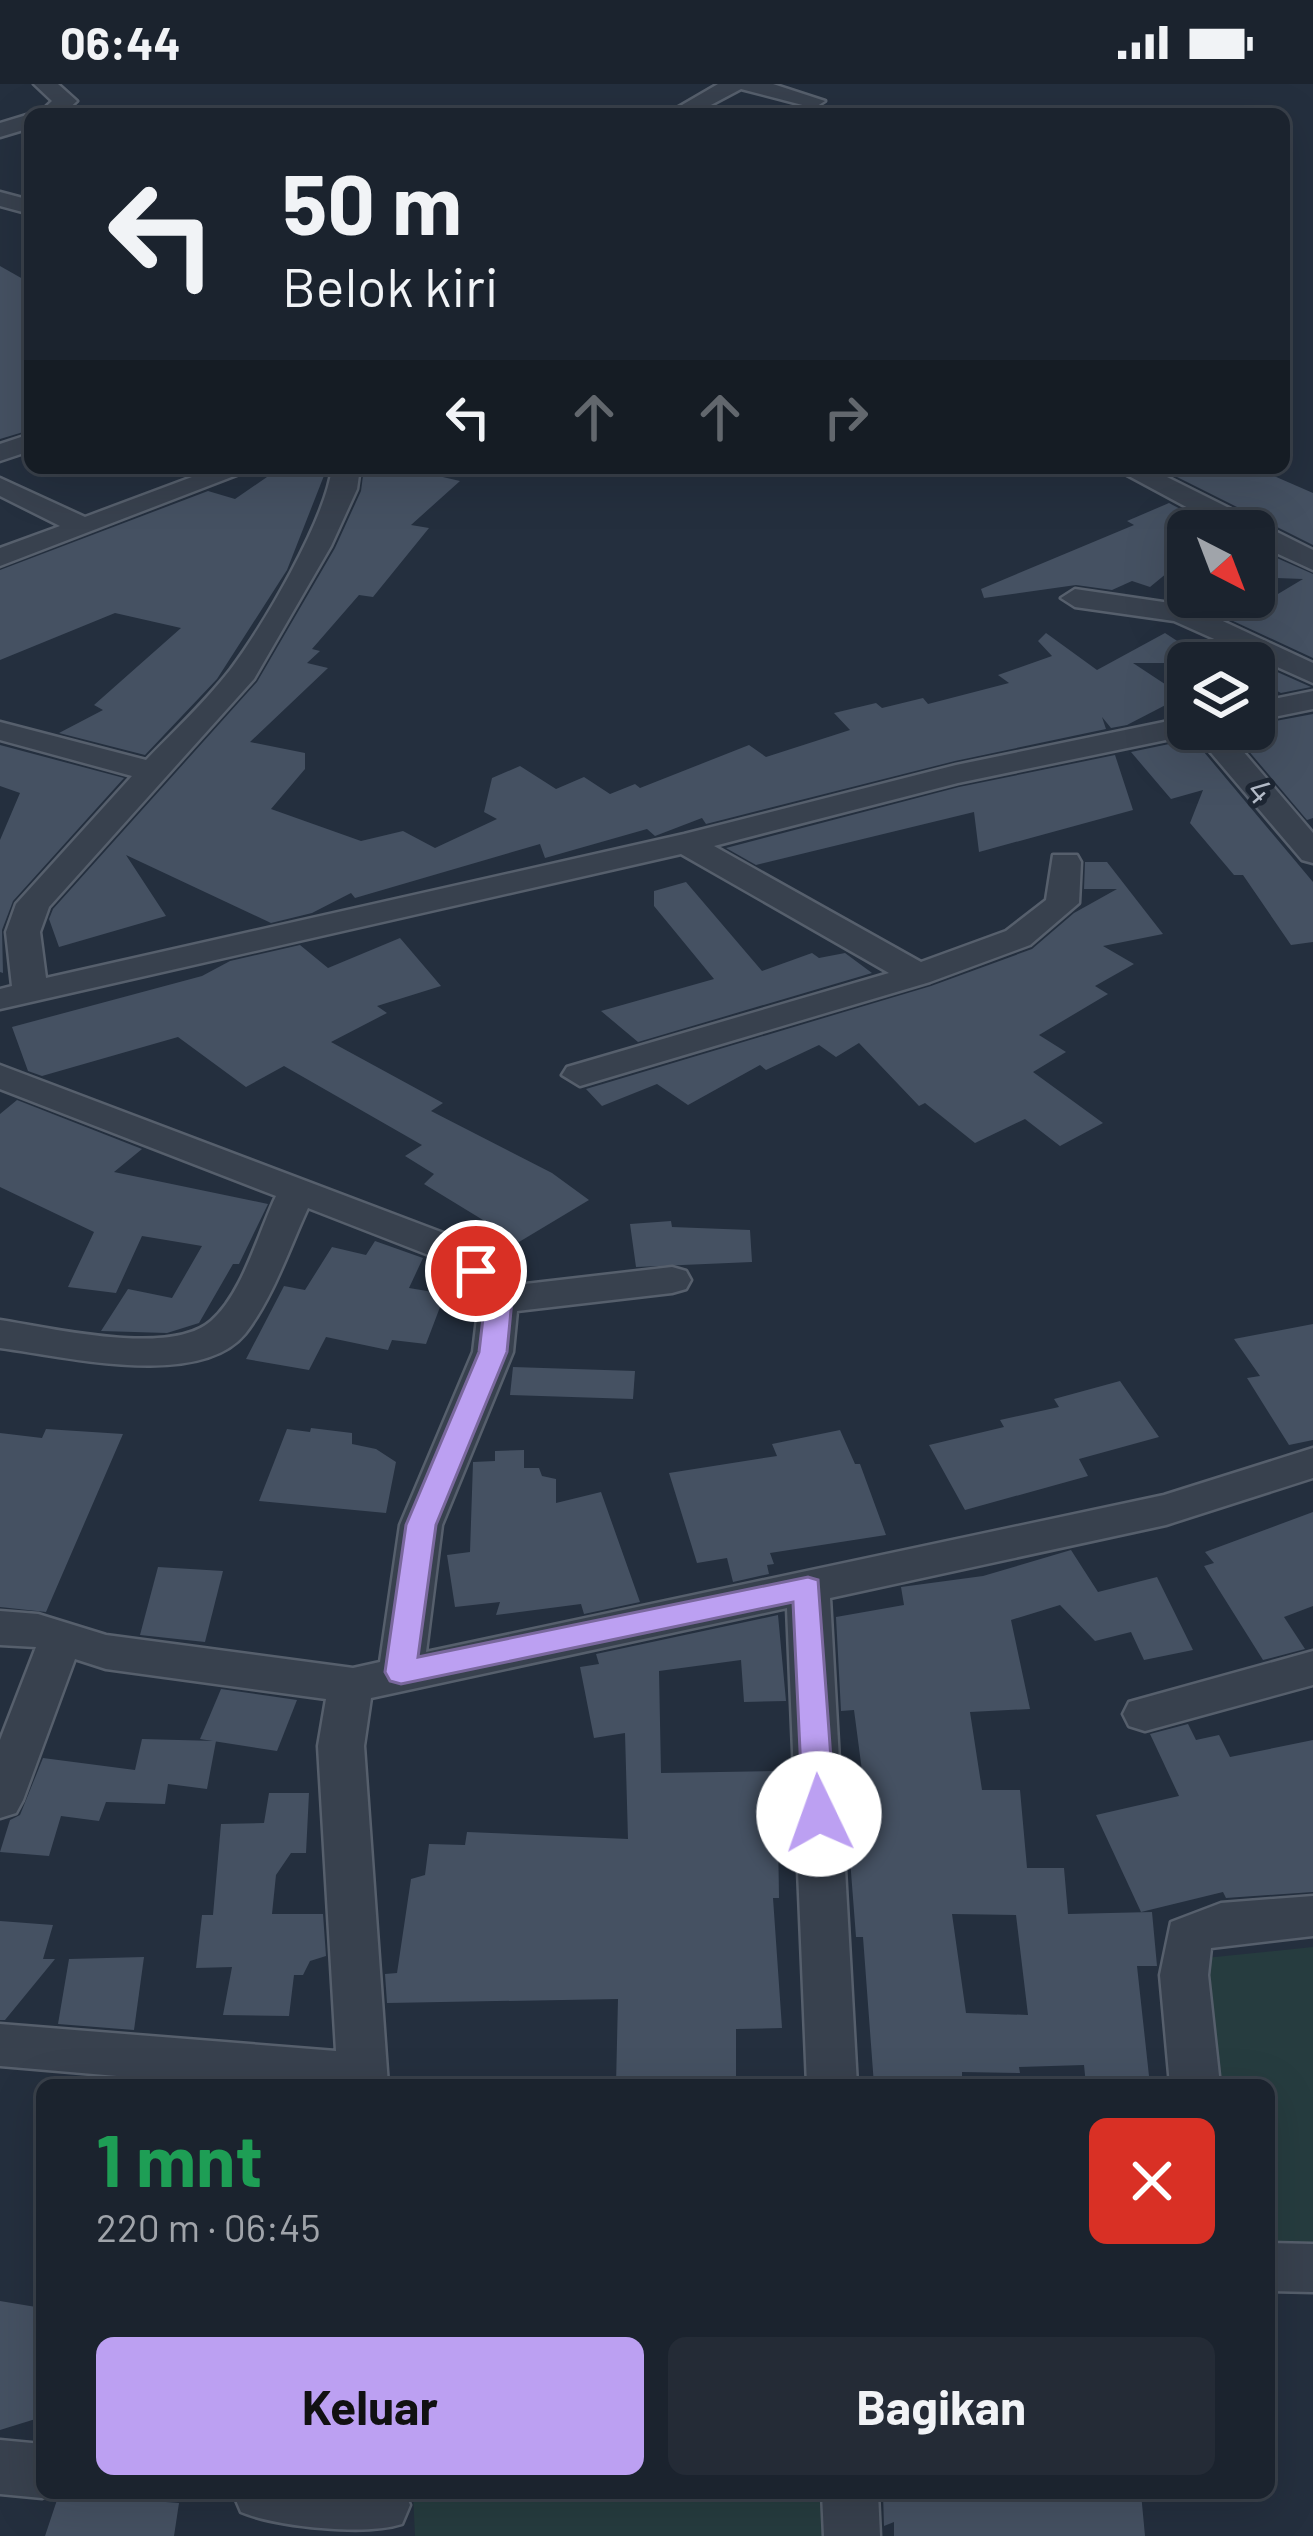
<!DOCTYPE html>
<html lang="id">
<meta charset="utf-8">
<style>
:root{--surface:#1b232e;--page:#242b36;--text:#f1f3f6;--muted:#a0a4aa;--line:#39404a;--accent:#bca0f2}
body{margin:0;font-family:Barlow,sans-serif;background:var(--page);color:var(--text);height:100vh;display:flex;flex-direction:column;font-size:45px;white-space:nowrap}
*{box-sizing:border-box;margin:0}
p{font-size:39px;color:var(--muted)}
.icon{flex:none;width:66px;height:66px;fill:none;stroke:currentColor;stroke-width:2;stroke-linecap:round;stroke-linejoin:round}
.map{position:relative;flex:1;overflow:hidden}
.sheet{position:absolute;left:36px;top:1995px;width:1239px;height:420px;display:flex;flex-direction:column;background:var(--surface);border-radius:18px;box-shadow:0 12px 48px #0002,0 0 0 3px var(--line)}
.sheet>*{flex:none}
.guide{position:absolute;left:24px;top:24px;width:1266px;height:366px;border-radius:18px;box-shadow:0 12px 48px #0002,0 0 0 3px var(--line);background:#1b232e;color:var(--text);overflow:hidden}
.needle{width:78px;rotate:138deg}
.tools{position:absolute;left:1167px;top:426px;display:grid;gap:24px}
.tools a{display:grid;place-items:center;width:108px;height:108px;border-radius:18px;background:var(--surface);box-shadow:0 12px 48px #0002,0 0 0 3px var(--line);font-size:60px}
.pin{position:absolute;display:grid;place-items:center;width:102px;height:102px;color:#fff;margin:-51px;border:6px solid #fff;border-radius:50%;box-shadow:0 3px 12px #0007}
.me{position:absolute;width:132px;margin:-66px;rotate:357deg;stroke-linejoin:round;filter:drop-shadow(0 0 9px #0008)}
.turn{display:flex;align-items:center;gap:42px;height:252px;padding:0 60px;font-size:54px}
.turn .icon{width:156px;height:156px;stroke-width:2.5}
.turn b{display:block;font-size:84px;line-height:102px}
.lanes{display:flex;align-items:center;height:114px;padding:0 60px;background:#0003;justify-content:center;gap:60px;direction:ltr}
.lanes .off{opacity:.35}
.round{display:grid;place-items:center;flex:none;width:126px;height:126px;border-radius:18px;background:var(--page)}
.overview{display:flex;align-items:center;justify-content:space-between;height:204px;padding:0 60px}
h1{font-size:72px;font-weight:700;line-height:90px;color:#1e9e55}
.button{display:flex;gap:24px;margin-top:auto;padding:24px 60px}
.button a{flex:1;height:138px;border-radius:18px;background:var(--accent);color:#111;font-size:48px;font-weight:700;line-height:138px;text-align:center}
.button a+a{background:var(--page);color:var(--text)}
.status{display:flex;justify-content:space-between;align-items:center;height:84px;padding:0 60px;background:var(--surface);direction:ltr}
.status svg{height:33px;fill:currentColor}
.map>svg:first-child{display:block}
.green{fill:#263c3f}
.building{fill:#455162;fill-rule:evenodd}
.lines{fill:none;stroke-linecap:round;stroke-linejoin:round}
.minor-casing{stroke:#565f6c;stroke-width:5}
.minor{fill:#38414e;fill-rule:evenodd}
.route{fill:#bca0f2;stroke:#7a689d;stroke-width:3}
.labels{text-anchor:middle;stroke-width:10;stroke-linejoin:round;paint-order:stroke}
.street-label{font-size:36px;fill:#b4bcc9;stroke:#1d2633}
</style>
<div class="status"><b>06:44</b><svg viewBox="0 0 49 12"><path d="M0 12V9h3v3zM5 12V6h3v6zM10 12V3h3v9zM15 12V0h3v12zM26 1h20v11H26zM47 4h2v5h-2z"/></svg></div>
<div class="map">
<svg width="1313" height="2452" viewBox="0 0 1313 2452">
<rect width="100%" height="100%" fill="#242f3e"/>
<g class="green">
<polygon points="1313,1863 1313,2165 1269,2163 1269,2001 1220,2001 1205,1874"/>
<polygon points="413,2409 827,2409 830,2452 415,2452"/>
</g>
<g class="building">
<polygon points="0,182 30,199 30,346 0,355"/>
<polygon points="280,384 327,384 287,486 217,595 145,671 59,649 103,626 94,621 181,544 115,529 0,576 0,486 208,407 235,415"/>
<polygon points="364,384 404,384 460,397 411,441 429,444 373,513 359,511 312,565 320,567 307,579 328,584 250,658 305,669 305,685 271,725 361,757 403,747 435,764 497,735 484,728 492,694 520,682 556,705 584,693 610,710 635,700 640,704 749,661 766,673 850,646 834,629 876,619 882,624 923,614 928,620 1009,599 998,591 1052,572 1038,557 1046,549 1097,586 1165,549 1188,564 1203,555 1311,603 1281,609 1254,595 1254,579 1133,579 1183,612 1127,641 1111,644 1102,633 1106,645 955,677 706,740 702,734 655,752 647,745 545,774 540,760 355,814 351,809 312,829 271,839 126,771 166,832 59,863 49,835 53,825 257,598 335,464 361,407"/>
<polygon points="1159,384 1256,384 1313,409 1313,461"/>
<polygon points="1169,419 1222,447 1188,447 1188,490 1167,489 1150,503 1132,497 1112,506 1076,501 984,514 981,505 1134,441 1127,437"/>
<polygon points="1254,464 1313,490 1313,574 1233,537 1303,495 1254,493"/>
<polygon points="1313,630 1313,734 1307,736 1231,646 1254,659 1254,641"/>
<polygon points="1193,655 1313,798 1313,858 1291,861 1243,791 1234,791 1190,739 1203,706 1171,715 1131,668"/>
<polygon points="0,661 124,694 13,817 2,846 3,889 0,888 0,756 20,709 0,702"/>
<polygon points="1115,671 1133,726 979,768 974,728 756,781 726,764 959,703"/>
<polygon points="1085,778 1107,778 1163,850 1103,862 1134,880 1095,902 1108,910 1039,951 1066,968 1033,988 1103,1039 1060,1062 1025,1035 975,1059 925,1019 919,1022 859,959 836,973 819,961 766,986 760,981 688,1021 657,1000 602,1022 586,1005 931,902 1032,865 1074,829 1117,805 1084,805"/>
<polygon points="686,798 762,887 812,869 819,874 845,869 872,889 638,958 601,927 714,895 654,822 654,807"/>
<polygon points="400,854 441,902 377,922 387,929 331,958 443,1019 431,1027 552,1089 589,1116 519,1158 424,1100 434,1090 405,1072 422,1061 284,982 246,1003 178,953 42,992 28,987 12,943 202,892 230,877 300,861 328,884"/>
<polygon points="17,1016 142,1065 114,1088 268,1120 239,1180 233,1180 199,1239 167,1249 101,1247 128,1205 172,1214 202,1162 142,1152 116,1209 68,1203 94,1148 0,1103 0,1030"/>
<polygon points="671,1137 672,1143 750,1146 752,1178 636,1183 630,1140"/>
<polygon points="375,1157 423,1174 409,1204 445,1210 426,1260 392,1256 388,1266 326,1253 309,1286 246,1275 284,1202 305,1206 332,1163 366,1171"/>
<polygon points="1313,1240 1313,1356 1289,1361 1247,1294 1260,1292 1234,1255"/>
<polygon points="513,1283 635,1287 633,1315 510,1311"/>
<polygon points="1120,1297 1159,1353 1079,1375 1088,1392 965,1426 929,1361 1004,1343 1000,1336 1059,1323 1054,1315"/>
<polygon points="311,1344 352,1349 352,1360 376,1365 396,1378 386,1429 259,1417 287,1345 310,1348"/>
<polygon points="46,1345 123,1350 46,1528 0,1523 0,1349 42,1354"/>
<polygon points="840,1346 855,1380 860,1380 886,1451 770,1469 774,1480 767,1481 769,1490 733,1498 727,1474 697,1479 669,1389 777,1372 772,1360"/>
<polygon points="524,1366 524,1384 539,1384 542,1392 556,1395 556,1419 601,1408 640,1518 584,1530 581,1520 496,1531 500,1518 455,1523 447,1471 470,1468 473,1378 495,1377 495,1367"/>
<polygon points="1313,1428 1313,1522 1284,1533 1305,1565 1263,1576 1204,1482 1214,1479 1205,1468"/>
<path d="M1071 1466 1098 1508 1157 1493 1193 1566 1144 1576 1131 1548 1095 1557 1060 1521 1011 1536 1030 1625 970 1628 982 1706H1020L1027 1784H1064L1068 1830 1152 1828 1157 1882H1137L1150 2001H1086L1084 1981 1019 1983 1020 1989 962 1988V2001H874L863 1853H856L848 1749 847 1702H864L854 1626 841 1627 836 1533 904 1521 901 1503 983 1492ZM952 1830 1016 1831 1028 1931 966 1929Z"/>
<polygon points="158,1483 223,1487 205,1558 140,1551"/>
<polygon points="778,1531 786,1617 744,1618 741,1576 659,1587 661,1689 777,1687 779,1814 773,1814 782,1944 736,1945 736,2001 616,2001 618,1915 387,1919 385,1890 397,1889 411,1795 425,1791 429,1760 465,1761 467,1748 628,1755 625,1649 594,1654 580,1583 599,1580 596,1570"/>
<polygon points="221,1605 297,1616 277,1667 200,1655"/>
<polygon points="1188,1640 1196,1656 1219,1651 1230,1673 1313,1656 1313,1808 1226,1814 1223,1808 1141,1828 1096,1731 1179,1712 1150,1650"/>
<polygon points="142,1655 216,1657 207,1705 168,1700 165,1720 106,1718 99,1737 61,1732 49,1772 0,1768 10,1736 20,1731 43,1674 135,1686"/>
<polygon points="269,1709 309,1709 306,1769 291,1769 276,1791 272,1830 323,1830 326,1872 310,1877 303,1891 294,1891 289,1932 223,1931 232,1883 196,1884 202,1831 213,1831 221,1740 264,1739"/>
<polygon points="0,1837 53,1841 43,1875 55,1875 5,1936 0,1936"/>
<polygon points="144,1873 134,1946 58,1940 69,1875"/>
<polygon points="0,2217 42,2224 42,2333 0,2346"/>
<polygon points="883,2409 1141,2409 1145,2452 894,2452 894,2438 884,2442"/>
<polygon points="59,2410 179,2419 174,2452 45,2452"/>
</g>
<g class="lines">
<g class="minor-casing">
<g id="minor">
<polygon points="34,0 58,0 77,17 63,30 38,30 52,17"/>
<polygon points="718,0 773,0 825,17 814,24 741,5 694,30 670,28"/>
<polygon points="30,30 30,44 0,53 0,39"/>
<polygon points="0,108 30,116 30,130 0,122"/>
<polygon points="30,350 30,367 0,377 0,360"/>
<polygon points="216,384 255,384 0,482 0,464 60,442 0,412 0,394 85,433"/>
<path d="M332 384H360L357 405 331 462 254 595 49 823 40 848 46 894 684 750 956 681 1188 633V645H1224L1313 749V779L1302 776 1195 650 958 699 714 762 921 878 1006 847 1046 816 1053 771H1077L1081 778 1079 819 1030 861 930 898 580 1002 562 991 567 983 889 889 681 770 0 925V905L12 902 6 848 16 820 132 692 0 656V638L146 676C174 647 205 618 230 586 263 542 325 437 332 384Z"/>
<polygon points="1114,384 1149,384 1313,466 1313,486 1254,459 1254,447 1231,447"/>
<polygon points="1188,500 1188,513 1201,513 1197,525 1313,579 1313,599 1174,537 1075,523 1061,514 1075,505 1170,519 1178,503"/>
<polygon points="1313,607 1313,625 1254,637 1254,619"/>
<path d="M0 981 470 1159 508 1202 672 1183 686 1187 691 1196 686 1205 672 1209 517 1227 513 1268 442 1441 426 1568 1164 1411 1313 1364V1394L1166 1441 830 1514 857 2001H807L787 1524 371 1614 364 1662 388 2001H222L0 1982V1940L336 1967 318 1662 326 1615 106 1585 75 1575 23 1716 16 1729 0 1734V1656L36 1563 0 1561V1527L38 1530 106 1551 353 1584 380 1578 400 1441 473 1268 479 1218 444 1177 308 1124C289 1165 273 1214 245 1250 199 1306 62 1272 0 1264V1236C52 1244 170 1273 211 1237 243 1209 258 1149 276 1112L0 1005Z"/>
<polygon points="1313,1567 1313,1601 1145,1647 1129,1642 1123,1630 1129,1618"/>
<polygon points="1313,1812 1313,1852 1211,1864 1208,1891 1220,2001 1170,2001 1160,1891 1171,1838 1221,1819"/>
<polygon points="1269,2159 1313,2160 1313,2208 1269,2207"/>
<polygon points="0,2356 42,2360 42,2409 54,2409 42,2414 0,2410"/>
<path d="M233 2409H405L410 2421 402 2440C366 2452 277 2443 241 2428Z"/>
<polygon points="822,2409 878,2409 880,2452 824,2452"/>
</g>
</g>
<use href="#minor" class="minor"/>
</g>
<polygon class="route" points="476,1178 486,1181 512,1216 507,1268 436,1441 418,1573 808,1493 818,1496 835,1730 830,1739 807,1739 803,1730 793,1518 401,1600 390,1597 385,1588 406,1441 479,1268 485,1217 463,1187"/>
<g class="labels">
<g class="street-label">
<text transform="translate(1260 707) rotate(49)" y="13">4</text>
</g>
</g>
</svg>
<div class="tools">
<a><svg class="needle" viewBox="-14 -14 28 28"><path d="M0-13l5 13h-10z" fill="#e53935"/><path d="M0 13l5-13h-10z" fill="#a0a4aa"/></svg></a>
<a><svg class="icon" aria-label="layers" viewBox="0 0 24 24"><path d="M12 4l9 5-9 5-9-5zM3 14l9 5 9-5"/></svg></a>
</div>
<div class="pin" style="left:476px;top:1187px;background:#d93025"><svg class="icon" aria-label="arrive" viewBox="0 0 24 24"><path d="M6 21V4h12l-3 4 3 4H6"/></svg></div>
<svg class="me" style="left:819px;top:1730px" viewBox="-20 -20 40 40"><circle r="19" fill="#fff"/><path d="M0-13L10 11 0 6-10 11z" fill="#bca0f2"/></svg>
<div class="guide">
<div class="turn"><svg class="icon" aria-label="left" viewBox="0 0 24 24"><path d="M17 20v-9H6M10 6l-5 5 5 5"/></svg><div><b>50 m</b>Belok kiri</div></div>
<div class="lanes"><svg class="icon" aria-label="left" viewBox="0 0 24 24"><path d="M17 20v-9H6M10 6l-5 5 5 5"/></svg><svg class="icon off" aria-label="ahead" viewBox="0 0 24 24"><path d="M12 20V5M6 11l6-6 6 6"/></svg><svg class="icon off" aria-label="ahead" viewBox="0 0 24 24"><path d="M12 20V5M6 11l6-6 6 6"/></svg><svg class="icon off" aria-label="right" viewBox="0 0 24 24"><path d="M7 20v-9h11M14 6l5 5-5 5"/></svg></div>
</div>
<section class="sheet">
<div class="overview"><div><h1>1 mnt</h1><p>220 m · 06:45</p></div><a class="round" style="background:#d93025;color:#fff"><svg class="icon" aria-label="close" viewBox="0 0 24 24"><path d="M6 6l12 12M18 6L6 18"/></svg></a></div>
<div class="button"><a>Keluar</a><a>Bagikan</a></div>
</section>
</div>
